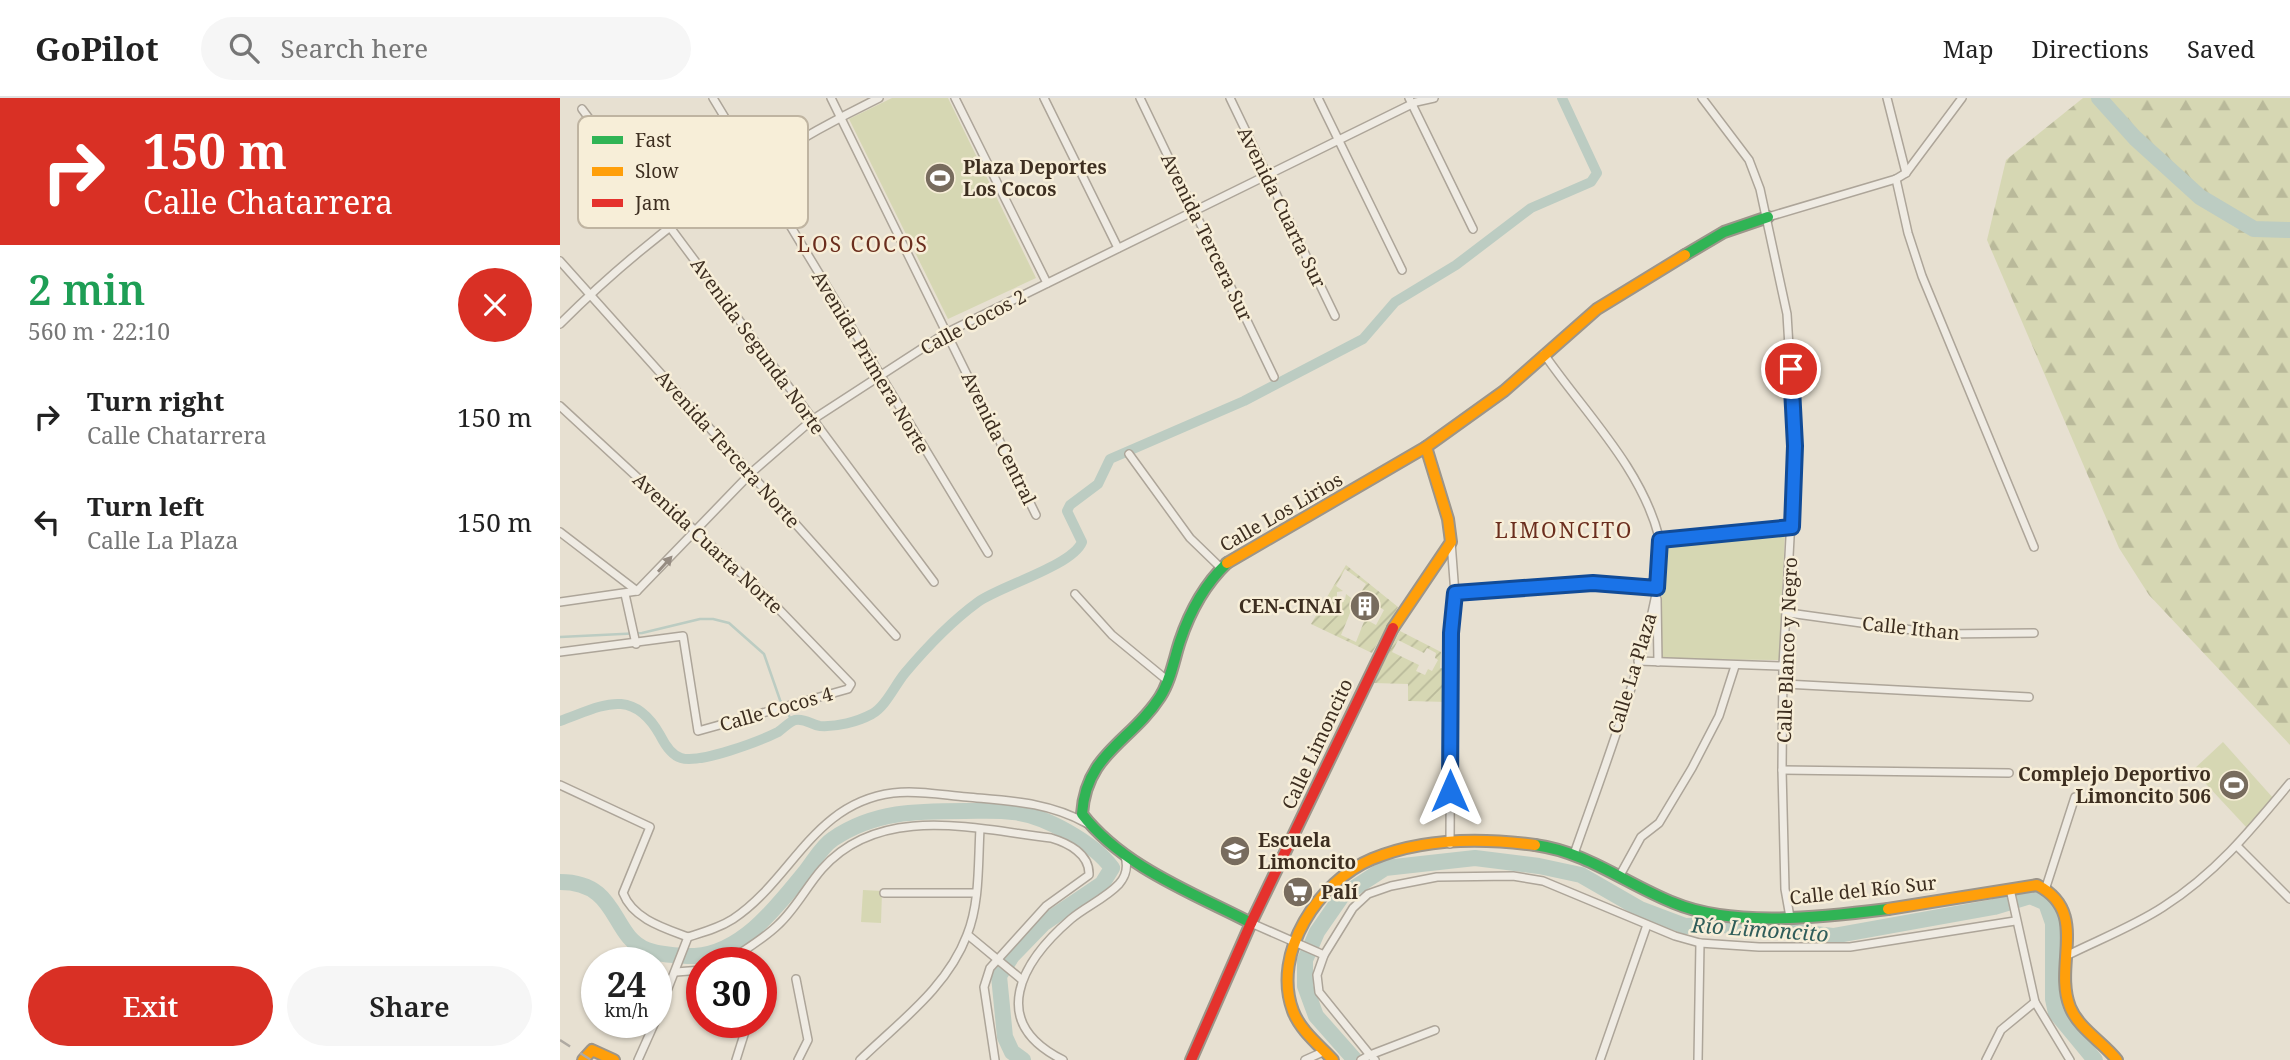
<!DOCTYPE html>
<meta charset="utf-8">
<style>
:root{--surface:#fff;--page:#f6f6f6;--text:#222;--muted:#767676;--line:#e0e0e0;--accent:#d93025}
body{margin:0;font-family:"Noto Serif",serif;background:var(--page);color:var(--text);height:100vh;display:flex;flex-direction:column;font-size:26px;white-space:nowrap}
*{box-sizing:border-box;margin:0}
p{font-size:23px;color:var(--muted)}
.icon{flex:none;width:38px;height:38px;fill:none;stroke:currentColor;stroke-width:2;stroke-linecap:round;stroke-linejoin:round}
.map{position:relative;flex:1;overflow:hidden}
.side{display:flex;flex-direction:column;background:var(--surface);width:560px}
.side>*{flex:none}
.hud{background:#d93025;color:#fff;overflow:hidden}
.speed{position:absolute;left:21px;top:849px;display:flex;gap:14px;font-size:35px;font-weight:700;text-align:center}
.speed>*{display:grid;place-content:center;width:91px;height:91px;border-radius:50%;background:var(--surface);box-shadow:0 2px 5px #0004;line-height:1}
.speed small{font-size:18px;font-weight:400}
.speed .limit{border:10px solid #d22;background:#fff;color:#111}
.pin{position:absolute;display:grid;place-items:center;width:60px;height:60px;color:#fff;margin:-30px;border:4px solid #fff;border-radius:50%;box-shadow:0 2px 7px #0007}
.me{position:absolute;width:77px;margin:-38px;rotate:0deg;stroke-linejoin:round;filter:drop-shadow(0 0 5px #0008)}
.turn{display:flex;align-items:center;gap:24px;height:147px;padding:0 28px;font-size:32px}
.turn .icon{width:91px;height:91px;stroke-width:2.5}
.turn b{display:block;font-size:49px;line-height:60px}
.round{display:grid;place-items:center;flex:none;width:74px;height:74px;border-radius:37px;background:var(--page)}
.summary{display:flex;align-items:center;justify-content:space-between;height:119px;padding:0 28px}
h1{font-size:42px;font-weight:600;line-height:52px;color:#1e9e55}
.button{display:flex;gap:14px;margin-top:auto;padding:14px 28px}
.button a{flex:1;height:80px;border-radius:42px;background:var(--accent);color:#fff;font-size:28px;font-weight:600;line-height:80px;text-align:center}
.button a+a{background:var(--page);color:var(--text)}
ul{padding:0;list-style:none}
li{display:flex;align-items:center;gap:21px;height:105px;padding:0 28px}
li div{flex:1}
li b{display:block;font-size:26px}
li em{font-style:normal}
header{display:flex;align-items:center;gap:42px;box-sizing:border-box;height:98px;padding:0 35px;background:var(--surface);border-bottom:2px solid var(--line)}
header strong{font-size:33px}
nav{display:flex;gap:38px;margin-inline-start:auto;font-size:24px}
.search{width:490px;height:63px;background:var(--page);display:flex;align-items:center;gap:18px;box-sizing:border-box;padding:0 24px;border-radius:38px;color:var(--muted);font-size:26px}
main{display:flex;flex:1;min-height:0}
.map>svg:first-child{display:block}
.forest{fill:url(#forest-firs)}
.park{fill:#d6d7b3}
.garden{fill:url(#garden-furrows);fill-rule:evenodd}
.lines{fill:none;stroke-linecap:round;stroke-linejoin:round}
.stream{stroke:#bcccc2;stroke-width:2.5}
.canal{stroke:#bcccc2;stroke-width:10}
.river{stroke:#bcccc2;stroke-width:16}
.street-casing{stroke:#ada599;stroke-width:10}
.fast-casing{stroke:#9c958a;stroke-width:14}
.slow-casing{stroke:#9c958a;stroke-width:14}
.jam-casing{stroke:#9c958a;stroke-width:14}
.street{stroke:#efebe3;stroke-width:7}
.fast{stroke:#30b455;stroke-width:10}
.slow{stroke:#ff9f0a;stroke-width:10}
.jam{stroke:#e5322d;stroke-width:10}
.rail{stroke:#afaaa2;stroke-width:2.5;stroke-dasharray:12 12;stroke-linecap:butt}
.oneway{fill:#968c82}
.route-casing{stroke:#114b97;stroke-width:18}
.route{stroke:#1a73e8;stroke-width:12}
.labels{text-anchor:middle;stroke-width:5;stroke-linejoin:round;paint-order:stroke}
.poi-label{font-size:19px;font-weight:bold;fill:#3d2e20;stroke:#f7eed8;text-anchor:start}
.street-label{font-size:19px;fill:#3d2e20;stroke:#f7eed8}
.neighbourhood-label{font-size:21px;letter-spacing:2px;fill:#6b2e1e;stroke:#f7eed8}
.water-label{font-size:21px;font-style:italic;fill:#2f5d5a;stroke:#f7eed8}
.key{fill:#f7eed8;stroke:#bfb4a1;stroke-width:2}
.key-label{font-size:19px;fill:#3d2e20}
</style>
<header>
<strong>GoPilot</strong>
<div class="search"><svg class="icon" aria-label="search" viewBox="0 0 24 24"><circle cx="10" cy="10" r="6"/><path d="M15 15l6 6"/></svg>Search here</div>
<nav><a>Map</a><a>Directions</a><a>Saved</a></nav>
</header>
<main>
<section class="side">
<div class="hud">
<div class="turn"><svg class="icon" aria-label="right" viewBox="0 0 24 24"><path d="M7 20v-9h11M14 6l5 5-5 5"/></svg><div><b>150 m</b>Calle Chatarrera</div></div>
</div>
<div class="summary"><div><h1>2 min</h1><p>560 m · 22:10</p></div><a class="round" style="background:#d93025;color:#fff"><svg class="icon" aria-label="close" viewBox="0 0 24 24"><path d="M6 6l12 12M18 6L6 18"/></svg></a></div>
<ul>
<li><svg class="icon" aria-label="right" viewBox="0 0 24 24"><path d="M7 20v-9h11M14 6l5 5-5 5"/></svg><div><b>Turn right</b><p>Calle Chatarrera</p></div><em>150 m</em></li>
<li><svg class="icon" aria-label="left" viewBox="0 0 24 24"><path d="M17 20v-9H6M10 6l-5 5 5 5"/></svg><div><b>Turn left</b><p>Calle La Plaza</p></div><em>150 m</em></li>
</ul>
<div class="button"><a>Exit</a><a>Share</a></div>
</section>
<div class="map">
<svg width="1730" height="962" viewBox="0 0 1730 962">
<defs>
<pattern id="forest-firs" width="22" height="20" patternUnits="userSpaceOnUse" patternTransform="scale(1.75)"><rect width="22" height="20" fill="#d6d7b3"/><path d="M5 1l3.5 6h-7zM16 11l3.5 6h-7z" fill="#b9b99a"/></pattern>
<pattern id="garden-furrows" width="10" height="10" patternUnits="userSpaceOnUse" patternTransform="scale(1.75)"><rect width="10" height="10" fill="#d6d7b3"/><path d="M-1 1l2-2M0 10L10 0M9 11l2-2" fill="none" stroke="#b9b99a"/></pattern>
</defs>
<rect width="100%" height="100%" fill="#e7e0d1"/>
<polygon class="forest" points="1523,0 1730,0 1730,647 1589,497 1559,450 1427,142 1446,62"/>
<g class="park">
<polygon points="332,0 388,0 476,180 388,221 289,21"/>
<polygon points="1225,434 1219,562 1101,561 1102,446"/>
<polygon points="1663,644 1714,701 1688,731 1633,672"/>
<polygon points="303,792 322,793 321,825 301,824"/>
</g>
<g class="garden">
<path d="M786 467 838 509 812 555 751 526ZM785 471 806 486 800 496 824 512 816 527 805 521 796 544 781 537 795 503 786 496 785 502H777V494L783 493 776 488Z"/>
<path d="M840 533 881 554 880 570 889 571 888 604 848 603V586L813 585ZM838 542 864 555 867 550 876 555 875 560 878 562 872 573 868 571 865 577 856 573 859 567 832 554Z"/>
</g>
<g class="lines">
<polyline class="stream" points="0,539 82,535 140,521 153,521 169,525 204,556 220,602 232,623"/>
<path class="canal" d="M0 623C42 608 72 588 100 637 104 645 111 657 121 660 140 666 200 643 218 634 224 630 229 624 235 622 246 620 251 627 260 628 277 629 297 624 312 616 326 608 335 587 345 575 366 550 392 523 418 504 440 488 512 468 522 444L507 413 510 407 538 386 550 361 684 303 803 241 835 204 896 167 971 110 1031 84 1037 75 1002 0"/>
<g class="river">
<polyline points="1539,0 1575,40 1640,99 1694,131 1730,132"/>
<path d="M0 784C60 784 50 838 87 852 101 857 120 858 135 858 183 855 218 807 246 773 254 763 262 748 273 741 314 713 357 713 405 713 421 713 437 712 453 714 484 717 534 745 552 770L542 786 484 825 452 858 439 878 445 939 452 954 463 962"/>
<polyline points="795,962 756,918 745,888 745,862 757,834 782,798 825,770 915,760 979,768 1021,777 1080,811 1125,828 1173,827 1273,838 1434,809 1470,798 1486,805 1493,825 1493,901 1496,915 1535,962"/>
</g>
<g class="street-casing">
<g id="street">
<polyline points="153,0 428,455"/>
<polyline points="271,0 476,417"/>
<polyline points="395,0 487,185"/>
<polyline points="484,0 558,150"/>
<polyline points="580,0 714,279"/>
<polyline points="670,0 775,218"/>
<polyline points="758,0 842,172"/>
<polyline points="849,0 913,131"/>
<polyline points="1142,0 1189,62 1200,91 1227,216 1235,348 1223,568 1222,672 1225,791 1230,819"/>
<polyline points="1327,0 1346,75"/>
<polyline points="22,11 374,484"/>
<polyline points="1336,81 1348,135 1362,178 1474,449"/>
<polyline points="1208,119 1336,81 1346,75 1402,0"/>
<polyline points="0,163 336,538"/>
<path d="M0 226C92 134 202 57 319 0"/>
<path d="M984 256C1024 314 1081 369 1099 439 1113 494 1035 694 1014 756"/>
<polyline points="0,308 209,501 291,586 288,591 138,633 123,538 0,554"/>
<polyline points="569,356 630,440 660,469"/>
<polyline points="0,434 77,493"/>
<polyline points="1100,442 1232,429"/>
<polyline points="65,496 76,546"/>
<polyline points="515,496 552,537 608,583"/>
<polyline points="895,496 1033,485 1097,490"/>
<polyline points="1097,501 1098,564"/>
<polyline points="0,504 77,493 191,375 252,322 386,235 856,4 874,0"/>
<polyline points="1229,515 1381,536 1474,535"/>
<polyline points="1078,563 1223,568"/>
<polyline points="1225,586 1469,599"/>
<polyline points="1222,672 1449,675"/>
<path d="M0 687 90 729 63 795C73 821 104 830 128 839"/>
<polyline points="890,746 891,535 895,496 891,444"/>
<polyline points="1678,749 1730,801"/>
<polyline points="1059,779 1081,739 1099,725 1132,670 1159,618 1175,568"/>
<polyline points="1486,789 1515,699"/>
<polyline points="1450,791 1475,904 1510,962"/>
<polyline points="324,795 416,795"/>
<polyline points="691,825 764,857"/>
<polyline points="408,837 461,881"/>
<path d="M128 839C144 834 159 830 173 821 232 782 253 705 333 695 357 692 383 697 407 699 450 703 488 704 526 725"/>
<path d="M1506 858C1538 842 1574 828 1603 809 1655 776 1691 732 1730 685"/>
<path d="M167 864C184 852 204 841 219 826 236 810 247 788 262 771 320 705 415 731 491 740 508 745 530 756 529 777L486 808 430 870 424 889 435 962"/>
<polyline points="116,874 142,872"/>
<polyline points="236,881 248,942 238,962"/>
<polyline points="96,921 128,839"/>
<polyline points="875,932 810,957 759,894 757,877 764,857 793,810 808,796 831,788 877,779 953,778 983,783 1115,838 1140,845 1199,849 1290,849 1455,823"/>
<polyline points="78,962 95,924"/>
<polyline points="176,962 188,924"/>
<path d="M300 962C339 924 387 890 407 837 420 805 418 765 420 731"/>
<path d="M503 962C427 924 461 864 511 821 525 809 546 800 559 786 567 777 568 766 564 756"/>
<polyline points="745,962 765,953"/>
<polyline points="801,962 810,957 815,962"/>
<polyline points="1040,962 1087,827"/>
<polyline points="1138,962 1140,845"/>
<polyline points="1426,962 1441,932 1475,904"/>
</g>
</g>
<g class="fast-casing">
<g id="fast">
<polyline points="1125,157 1164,134 1208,119"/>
<path d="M667 465C644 487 630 513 620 543 614 561 611 582 600 599 571 644 526 655 522 716 563 769 633 795 691 825"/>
<path d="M975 747C1027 754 1066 786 1114 805 1174 830 1264 819 1328 811"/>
</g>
</g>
<g class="slow-casing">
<g id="slow">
<polyline points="667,465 866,349 944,293 1037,211 1125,157"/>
<polyline points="833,530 891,444 888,421 866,349"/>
<path d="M1328 811 1477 787C1530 814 1493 866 1510 909 1519 931 1543 944 1557 962"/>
<polyline points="23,962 32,952 54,962"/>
<path d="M773 962C759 947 740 932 733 913 711 855 759 783 812 761 862 740 923 740 975 747"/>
</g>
</g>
<g class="jam-casing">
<polyline id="jam" points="631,962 691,825 833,530"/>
</g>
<use href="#street" class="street"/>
<use href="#fast" class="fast"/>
<use href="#slow" class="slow"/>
<use href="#jam" class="jam"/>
<polyline class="rail" points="0,942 31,962"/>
</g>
<defs><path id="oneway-solid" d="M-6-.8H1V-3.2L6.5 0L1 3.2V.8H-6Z" transform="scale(1.75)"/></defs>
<use class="oneway" href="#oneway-solid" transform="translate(105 466) rotate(-48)"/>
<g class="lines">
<g class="route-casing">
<polyline id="route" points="890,693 891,535 895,495 1033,485 1097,490 1100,442 1232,429 1235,348 1231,271"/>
</g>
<use href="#route" class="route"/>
</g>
<defs>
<g id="stadium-disc" transform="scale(1.575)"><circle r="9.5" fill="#786c5e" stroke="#f7eed8"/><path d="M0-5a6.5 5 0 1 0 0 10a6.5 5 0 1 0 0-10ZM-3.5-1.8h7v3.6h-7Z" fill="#fff"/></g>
<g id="building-disc" transform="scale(1.575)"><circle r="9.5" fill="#786c5e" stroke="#f7eed8"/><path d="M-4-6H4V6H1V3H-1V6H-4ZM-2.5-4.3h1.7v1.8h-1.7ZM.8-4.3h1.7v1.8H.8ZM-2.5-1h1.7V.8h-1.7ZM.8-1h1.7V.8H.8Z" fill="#fff"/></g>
<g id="school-disc" transform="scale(1.575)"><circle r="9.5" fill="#786c5e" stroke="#f7eed8"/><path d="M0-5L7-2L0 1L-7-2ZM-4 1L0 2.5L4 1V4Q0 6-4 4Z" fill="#fff"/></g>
<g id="supermarket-disc" transform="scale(1.575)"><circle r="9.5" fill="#786c5e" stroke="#f7eed8"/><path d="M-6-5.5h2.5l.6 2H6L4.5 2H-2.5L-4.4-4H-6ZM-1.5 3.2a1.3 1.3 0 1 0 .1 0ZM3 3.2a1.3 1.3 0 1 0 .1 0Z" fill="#fff"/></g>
</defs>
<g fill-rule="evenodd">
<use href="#stadium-disc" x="380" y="80"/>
<use href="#building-disc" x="805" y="508"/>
<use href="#stadium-disc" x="1674" y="687"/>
<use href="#school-disc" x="675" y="753"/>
<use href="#supermarket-disc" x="738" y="794"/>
</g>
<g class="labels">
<g class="poi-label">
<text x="403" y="76">Plaza Deportes<tspan x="403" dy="22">Los Cocos</tspan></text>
<text x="782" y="515" text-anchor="end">CEN-CINAI</text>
<text x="1651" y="683" text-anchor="end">Complejo Deportivo<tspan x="1651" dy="22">Limoncito 506</tspan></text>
<text x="698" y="749">Escuela<tspan x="698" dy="22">Limoncito</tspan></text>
<text x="761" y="801">Palí</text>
</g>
<g class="street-label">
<text transform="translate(722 109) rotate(64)" y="7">Avenida Cuarta Sur</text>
<text transform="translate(647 139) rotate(64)" y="7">Avenida Tercera Sur</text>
<text transform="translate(413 224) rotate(-28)" y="7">Calle Cocos 2</text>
<text transform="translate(198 248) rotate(54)" y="7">Avenida Segunda Norte</text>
<text transform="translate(311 264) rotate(59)" y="7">Avenida Primera Norte</text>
<text transform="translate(439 340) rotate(64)" y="7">Avenida Central</text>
<text transform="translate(168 351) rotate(48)" y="7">Avenida Tercera Norte</text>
<text transform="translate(721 414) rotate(-30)" y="7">Calle Los Lirios</text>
<text transform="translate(148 445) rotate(43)" y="7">Avenida Cuarta Norte</text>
<text transform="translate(1351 530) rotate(6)" y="7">Calle Ithan</text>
<text transform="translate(1227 552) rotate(-88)" y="7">Calle Blanco y Negro</text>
<text transform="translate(1072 575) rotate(-73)" y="7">Calle La Plaza</text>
<text transform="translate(216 611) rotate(-16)" y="7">Calle Cocos 4</text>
<text transform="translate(757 646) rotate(-65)" y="7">Calle Limoncito</text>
<text transform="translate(1303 792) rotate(-6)" y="7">Calle del Río Sur</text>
</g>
<g class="neighbourhood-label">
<text x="303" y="154">LOS COCOS</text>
<text x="1004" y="440">LIMONCITO</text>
</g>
<g class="water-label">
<text transform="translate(1200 832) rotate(4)" y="7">Río Limoncito</text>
</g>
</g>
<rect x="18" y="18" width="230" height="112" rx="10" class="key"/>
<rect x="32" y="38" width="31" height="8" fill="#30b455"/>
<rect x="32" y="69" width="31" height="9" fill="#ff9f0a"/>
<rect x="32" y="101" width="31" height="8" fill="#e5322d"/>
<g class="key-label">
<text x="75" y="49">Fast</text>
<text x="75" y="80">Slow</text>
<text x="75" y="112">Jam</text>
</g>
</svg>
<div class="speed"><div>24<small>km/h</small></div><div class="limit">30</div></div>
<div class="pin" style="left:1231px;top:271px;background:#d93025"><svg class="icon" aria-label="arrive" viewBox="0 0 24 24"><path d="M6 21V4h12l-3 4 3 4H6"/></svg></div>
<svg class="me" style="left:890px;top:693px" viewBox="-20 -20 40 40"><path d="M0-17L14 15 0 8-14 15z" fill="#1a73e8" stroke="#fff" stroke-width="4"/></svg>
</div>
</main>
